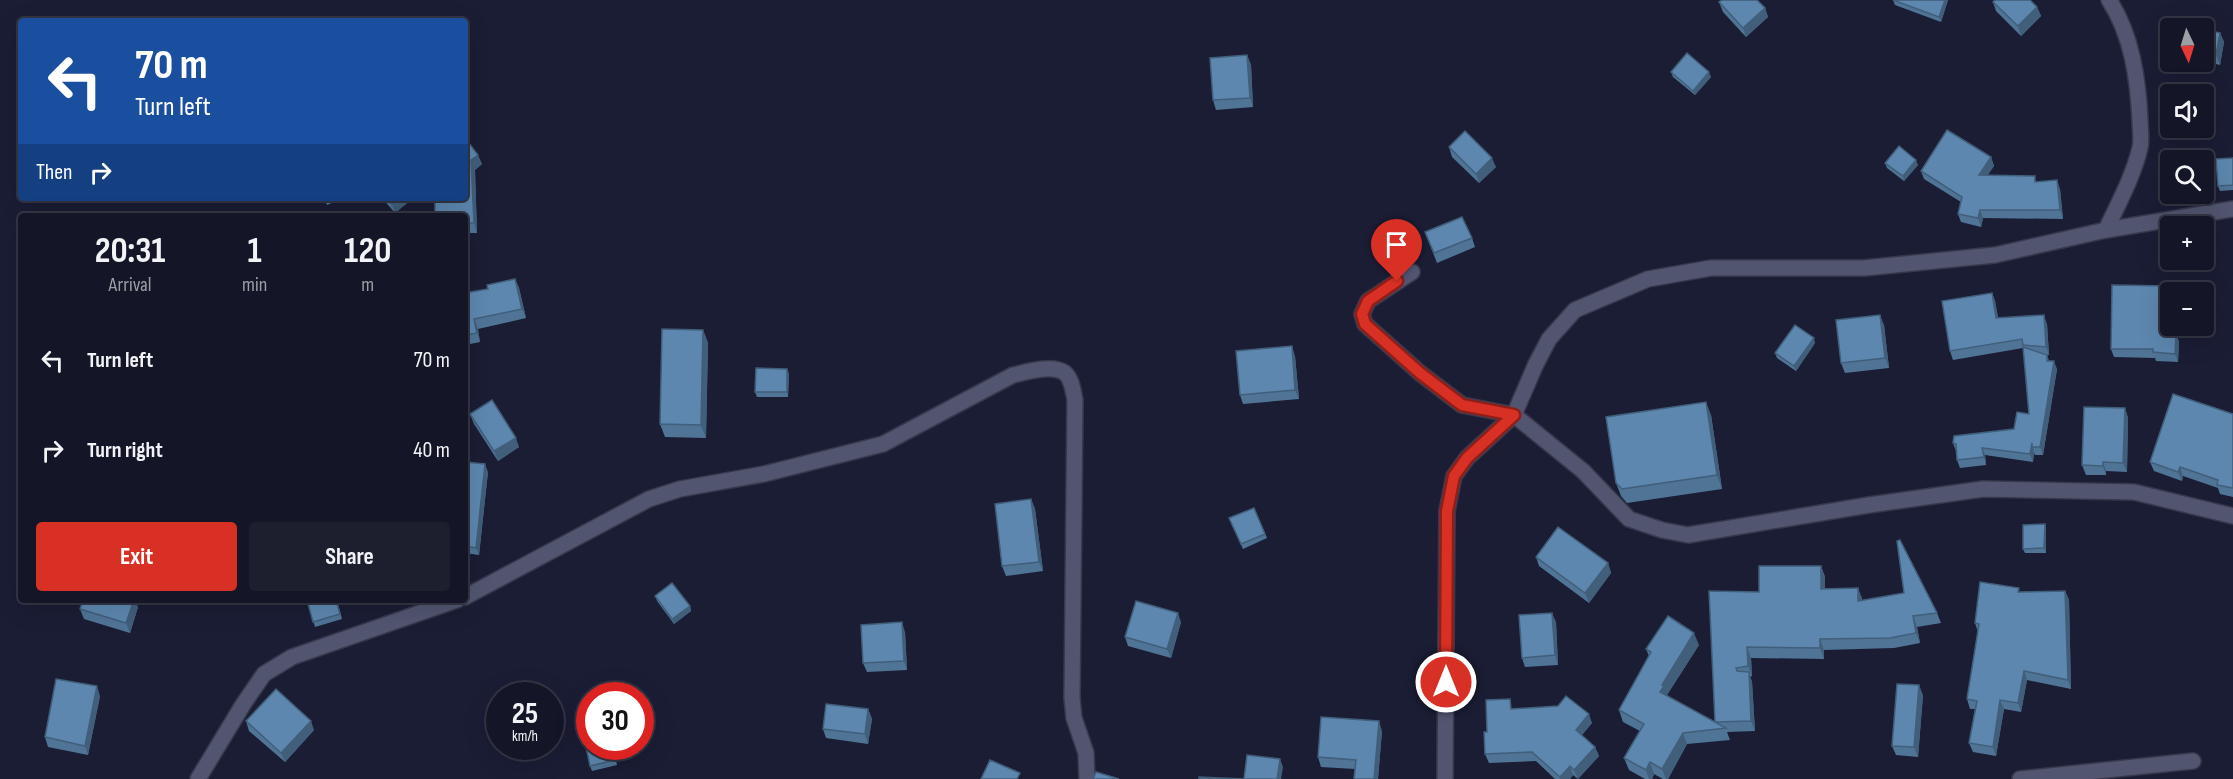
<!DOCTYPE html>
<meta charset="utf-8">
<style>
:root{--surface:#141627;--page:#1d1f2f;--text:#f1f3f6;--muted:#9d9fa7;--line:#333544;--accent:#d93025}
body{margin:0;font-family:"Sofia Sans Condensed",sans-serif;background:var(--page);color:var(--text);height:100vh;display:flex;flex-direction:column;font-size:22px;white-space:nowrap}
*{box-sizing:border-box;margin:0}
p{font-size:20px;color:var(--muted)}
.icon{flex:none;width:33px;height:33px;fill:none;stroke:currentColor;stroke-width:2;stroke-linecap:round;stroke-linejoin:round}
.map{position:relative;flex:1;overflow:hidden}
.details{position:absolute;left:18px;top:213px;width:450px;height:390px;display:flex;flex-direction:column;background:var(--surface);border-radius:6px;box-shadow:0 6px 24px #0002,0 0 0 2px var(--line)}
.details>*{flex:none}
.guide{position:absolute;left:18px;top:18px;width:450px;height:183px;border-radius:6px;box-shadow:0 6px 24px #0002,0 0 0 2px var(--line);background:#1a4fa0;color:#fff;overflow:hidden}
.needle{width:39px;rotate:176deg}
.buttons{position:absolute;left:2160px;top:18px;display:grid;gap:12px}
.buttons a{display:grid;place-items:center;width:54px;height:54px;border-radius:6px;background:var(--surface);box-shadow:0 6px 24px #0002,0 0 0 2px var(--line);font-size:30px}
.speed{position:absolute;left:486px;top:682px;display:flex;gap:12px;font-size:30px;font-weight:700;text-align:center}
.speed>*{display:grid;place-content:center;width:78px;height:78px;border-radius:50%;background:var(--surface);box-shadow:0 6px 24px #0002,0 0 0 2px var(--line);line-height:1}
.speed small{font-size:15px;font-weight:400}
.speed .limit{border:9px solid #d22;background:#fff;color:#111}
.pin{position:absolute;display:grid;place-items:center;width:51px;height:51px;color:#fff;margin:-62px -26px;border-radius:50% 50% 50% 0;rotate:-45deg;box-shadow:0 0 6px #0007}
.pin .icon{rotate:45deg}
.me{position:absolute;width:66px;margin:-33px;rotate:0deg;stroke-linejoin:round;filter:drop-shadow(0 0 4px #0008)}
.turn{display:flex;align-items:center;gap:21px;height:126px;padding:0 18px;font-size:27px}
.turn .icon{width:78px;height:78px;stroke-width:2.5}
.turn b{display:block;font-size:42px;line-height:51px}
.then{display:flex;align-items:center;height:57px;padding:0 18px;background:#0003;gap:12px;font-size:22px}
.eta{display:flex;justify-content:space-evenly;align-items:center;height:102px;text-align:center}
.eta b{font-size:36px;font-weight:700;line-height:42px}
.action{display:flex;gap:12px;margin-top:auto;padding:12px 18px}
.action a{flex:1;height:69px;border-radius:6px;background:var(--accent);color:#fff;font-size:24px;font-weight:700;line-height:69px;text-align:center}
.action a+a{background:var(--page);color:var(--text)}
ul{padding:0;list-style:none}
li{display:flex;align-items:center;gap:18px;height:90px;padding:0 18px}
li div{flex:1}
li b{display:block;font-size:22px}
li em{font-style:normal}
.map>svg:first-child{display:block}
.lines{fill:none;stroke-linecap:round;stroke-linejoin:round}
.minor-casing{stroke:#37384c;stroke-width:18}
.minor{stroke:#515570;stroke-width:15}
.wall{fill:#507496}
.shaded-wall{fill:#415e7a}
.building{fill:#5d87af;stroke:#415e7a;stroke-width:1.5}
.route-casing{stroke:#8d1f18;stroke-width:15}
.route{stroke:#d93025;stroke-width:10}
</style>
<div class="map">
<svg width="2233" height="779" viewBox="0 0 2233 779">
<rect width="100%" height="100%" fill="#1a1d34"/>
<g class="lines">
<g class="minor-casing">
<g id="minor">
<path d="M2106 230C2118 204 2133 177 2140 148 2142 140 2140 129 2140 120 2138 79 2132 35 2109 0"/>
<polyline points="1412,272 1368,301 1362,314 1365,324 1420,373 1462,405 1514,415 1583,471 1629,519 1662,530 1688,535 1869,505 1983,489 2134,492 2233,516"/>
<path d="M465 597 649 499 680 489 764 474 883 444 1013 375C1027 372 1052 364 1065 373 1072 379 1073 391 1075 400L1072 698 1074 718 1086 753 1087 779"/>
<polyline points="198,779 244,703 264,674 292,657 457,600"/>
<polyline points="1445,779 1447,511 1454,476 1467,458 1514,415 1535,366 1549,339 1575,310 1648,279 1711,268 1864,268 1995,255 2106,230 2233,209"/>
<polyline points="2020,779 2193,761"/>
</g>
</g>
<use href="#minor" class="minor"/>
</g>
<g class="wall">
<polygon points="1893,0 1948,0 1941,22 1895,5"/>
<polygon points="1719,2 1765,8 1768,17 1746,37 1723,12"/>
<polygon points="1993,2 2037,7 2041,16 2021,36 1996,11"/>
<polygon points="2204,29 2220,33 2224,42 2220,65 2204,61"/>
<polygon points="1247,55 1251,65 1253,107 1216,110 1213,100"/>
<polygon points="1671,72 1711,77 1695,95 1673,77"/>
<polygon points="465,138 482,164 475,170 477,233 465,233"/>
<polygon points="1449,147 1496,167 1479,183 1452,157"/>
<polygon points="1991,157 1994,166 1987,175 2037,182 2060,189 2063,219 1983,218 1981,227 1961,222 1958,214 1961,202 1924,179 1921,171"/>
<polygon points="2233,158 2233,190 2220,191 2218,186"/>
<polygon points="1885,163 1918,165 1904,181 1887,168"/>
<polygon points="324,198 343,198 327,205"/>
<polygon points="382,198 413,198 395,213"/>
<polygon points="1425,232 1472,238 1475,247 1437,263"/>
<polygon points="515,279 519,288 526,318 478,329 480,342 465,345 465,293 488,289"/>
<polygon points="1992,293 1995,301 1998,318 2047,324 2049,355 2047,355 2049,361 2057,369 2043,455 2035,455 2034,453 2033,462 1985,455 1986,465 1960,468 1957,460 1956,451 1953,443 2014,429 2029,414 2023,348 1953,360 1950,351"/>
<polygon points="1884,325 1889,368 1845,373 1841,363"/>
<polygon points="703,330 708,343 706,438 665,437 660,424"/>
<polygon points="2173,333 2176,333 2179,342 2178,362 2156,361 2155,358 2114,357 2111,349"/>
<polygon points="1815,343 1796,371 1777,358 1775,353"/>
<polygon points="1295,356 1299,399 1243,404 1240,395"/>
<polygon points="787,369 789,374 788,397 757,397 755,392"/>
<polygon points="2125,408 2128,418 2127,472 2106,471 2106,475 2086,475 2082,465"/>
<polygon points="470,414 519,447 498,461 474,424"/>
<polygon points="2233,414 2233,497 2220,494 2218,488 2183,476 2182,481 2154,471 2150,462"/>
<polygon points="1711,415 1722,489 1627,503 1621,496 1616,483"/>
<polygon points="465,462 488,472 479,555 465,553"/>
<polygon points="1031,499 1035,509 1043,571 1006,576 1002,566"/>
<polygon points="1254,508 1267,538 1243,549 1231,523"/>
<polygon points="2045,524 2046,529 2046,553 2025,553 2023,549"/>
<polygon points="1536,557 1608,563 1611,573 1589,603 1539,566"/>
<polygon points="1821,566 1825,577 1825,588 1858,588 1862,601 1937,613 1941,623 1917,627 1920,643 1894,648 1824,650 1824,659 1751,658 1752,676 1750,677 1752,682 1755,731 1727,732 1730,740 1687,744 1668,779 1663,779 1654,774 1652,779 1645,779 1629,770 1624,758 1640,731 1623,722 1619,710 1649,656 1646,649 1699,645 1667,695 1668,696 1715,722 1759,592"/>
<polygon points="2065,591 2069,600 2071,689 2027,680 2021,712 2004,709 1996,756 1973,752 1969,743 1975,709 1970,709 1967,699 1978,632 1975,623 2021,592"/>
<polygon points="655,596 690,606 691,611 674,624 657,601"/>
<polygon points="307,600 337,600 342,619 315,627"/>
<polygon points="138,607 130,633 84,619 80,609"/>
<polygon points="1181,622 1171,658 1128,646 1125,637"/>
<polygon points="1556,622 1558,665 1525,667 1522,658"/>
<polygon points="905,632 907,670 867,672 863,663"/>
<polygon points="1923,695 1918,757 1896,755 1892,746"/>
<polygon points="100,696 88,755 48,747 45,737"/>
<polygon points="1558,706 1592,723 1582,735 1595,747 1599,756 1578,779 1573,775 1570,779 1555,779 1536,761 1489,763 1485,754 1487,732 1513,709"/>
<polygon points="868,709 872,719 868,744 826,738 823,729"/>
<polygon points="246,721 314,730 285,762 249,731"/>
<polygon points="1382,731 1378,779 1354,779 1355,769 1321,767 1318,757"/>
<polygon points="590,747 613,747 617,765 592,771 590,766"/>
</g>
<g class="shaded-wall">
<polygon points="1945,0 1948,0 1941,22 1939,17"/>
<polygon points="2037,7 2041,16 2021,36 2018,26"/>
<polygon points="1765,8 1768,17 1746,37 1743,28"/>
<polygon points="2220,33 2224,42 2220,65 2216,55"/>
<polygon points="1247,55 1251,65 1253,107 1250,98"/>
<polygon points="1709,72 1711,77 1695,95 1693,91"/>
<polygon points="478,155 482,164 475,170 477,233 474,223 471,160"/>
<polygon points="1991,157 1994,166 1982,184 1979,175"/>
<polygon points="1492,158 1496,167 1479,183 1476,174"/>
<polygon points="1916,160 1918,165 1904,181 1903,176"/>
<polygon points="2057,180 2060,189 2063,219 2060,210"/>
<polygon points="398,198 413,198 395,213 392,204"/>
<polygon points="1980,210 1983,218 1981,227 1978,218"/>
<polygon points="515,279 519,288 526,318 522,309"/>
<polygon points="2170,286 2173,292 2170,292 2170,326 2173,326 2172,342 2169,333"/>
<polygon points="1992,293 1995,301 2000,327 1996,318"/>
<polygon points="1880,315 1884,325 1889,368 1885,358"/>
<polygon points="2044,315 2047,324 2049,355 2046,347"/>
<polygon points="474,319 478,329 480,342 477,333"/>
<polygon points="703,330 708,343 706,438 701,425"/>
<polygon points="2176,333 2179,342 2178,362 2175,354"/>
<polygon points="1814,338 1815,343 1796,371 1794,366"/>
<polygon points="1292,346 1295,356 1299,399 1295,390"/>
<polygon points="2054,361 2057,369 2043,455 2040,447"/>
<polygon points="787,369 789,374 788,397 787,392"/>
<polygon points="1706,402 1711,415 1722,489 1717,475"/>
<polygon points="2125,408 2128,418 2127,472 2123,463"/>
<polygon points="516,438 519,447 498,461 494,451"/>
<polygon points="2032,443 2034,453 2033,462 2030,454"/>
<polygon points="1982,448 1985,455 1986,465 1984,457"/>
<polygon points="2103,462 2106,471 2106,475 2103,466"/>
<polygon points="485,464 488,472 479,555 476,548"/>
<polygon points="2180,467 2183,476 2182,481 2178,472"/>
<polygon points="1031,499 1035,509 1043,571 1039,562"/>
<polygon points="2045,524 2046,529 2046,553 2044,548"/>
<polygon points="1608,563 1611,573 1589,603 1585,593"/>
<polygon points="1821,566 1825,577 1825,599 1821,589"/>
<polygon points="1858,588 1862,598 1862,612 1858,601"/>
<polygon points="2065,591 2069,600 2071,689 2068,680"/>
<polygon points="134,600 135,600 138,607 130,633 126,623"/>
<polygon points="690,606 691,611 674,624 672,619"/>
<polygon points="1178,613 1181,622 1171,658 1167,649"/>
<polygon points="1552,613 1556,622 1558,665 1555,655"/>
<polygon points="1913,616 1917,627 1920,643 1916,633"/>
<polygon points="902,622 905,632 907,670 904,661"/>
<polygon points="1694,633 1699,645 1667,695 1668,698 1660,692 1662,685"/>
<polygon points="1820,639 1824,650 1824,659 1820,648"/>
<polygon points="1747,647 1751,658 1752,676 1748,666"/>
<polygon points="2024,671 2027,680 2021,712 2018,703"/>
<polygon points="1749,672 1752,682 1755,731 1751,721"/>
<polygon points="1919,685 1923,695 1918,757 1914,747"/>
<polygon points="97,686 100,696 88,755 85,746"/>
<polygon points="2000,700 2004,709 1996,756 1993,747"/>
<polygon points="868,709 872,719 868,744 865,734"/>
<polygon points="1589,714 1592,723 1579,738 1576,730"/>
<polygon points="311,721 314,730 285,762 281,753"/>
<polygon points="1379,721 1382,731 1378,779 1374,779"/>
<polygon points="1683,733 1687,744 1668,779 1666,779 1662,769"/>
<polygon points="1595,747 1599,756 1578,779 1574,770"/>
<polygon points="1280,759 1283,767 1281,779 1277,779"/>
<polygon points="1650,762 1654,774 1652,779 1649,779 1646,770"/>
<polygon points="1570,766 1573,775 1570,779 1560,779 1560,777"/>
</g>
<g class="building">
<polygon points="1722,0 1757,0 1765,8 1743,28 1719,2"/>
<polygon points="1893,0 1945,0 1939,17"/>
<polygon points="1995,0 2030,0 2037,7 2018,26 1993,2"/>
<polygon points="2204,29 2220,33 2216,55 2204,52"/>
<polygon points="1687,53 1709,72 1693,91 1671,72"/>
<polygon points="1247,55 1250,98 1213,100 1210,58"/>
<polygon points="1947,130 1991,157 1979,175 2035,176 2035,182 2057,180 2060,210 1980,210 1978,218 1958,214 1962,197 1921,171"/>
<polygon points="1465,131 1492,158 1476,174 1449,147"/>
<polygon points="465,138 478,155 471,160 474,223 465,223 465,216 435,216 435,198 465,198"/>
<polygon points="1899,146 1916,160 1903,176 1885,163"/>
<polygon points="2233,158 2233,185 2218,186 2216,159"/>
<polygon points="386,198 398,198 392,204"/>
<polygon points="1462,217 1472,238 1434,253 1425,232"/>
<polygon points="515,279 522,309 474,319 477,333 465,335 465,293 488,289 487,285"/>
<polygon points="2112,285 2170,286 2169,333 2176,333 2175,354 2153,352 2153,349 2111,349"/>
<polygon points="1992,293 1996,318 2044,315 2046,347 2023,345 2022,339 1950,351 1942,301"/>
<polygon points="1880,315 1885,358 1841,363 1836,320"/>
<polygon points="1795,325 1814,338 1794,366 1775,353"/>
<polygon points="662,329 703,330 701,425 660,424"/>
<polygon points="1292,346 1295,390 1240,395 1236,351"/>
<polygon points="2023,347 2047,355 2047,361 2054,361 2040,447 2032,447 2032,443 2030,454 1982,448 1984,457 1957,460 1956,444 1953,443 1954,436 2014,429 2017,412 2029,414"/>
<polygon points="756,368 787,369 787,392 755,392"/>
<polygon points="2173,394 2233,414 2233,488 2217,485 2218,480 2180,467 2178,472 2150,462"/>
<polygon points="492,400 516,438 494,451 470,414"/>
<polygon points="1706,402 1717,475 1622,489 1616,483 1606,417"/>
<polygon points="2084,407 2125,408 2123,463 2103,462 2103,466 2082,465"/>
<polygon points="465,462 485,464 476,548 465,546"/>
<polygon points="1031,499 1039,562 1002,566 995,504"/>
<polygon points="1254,508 1265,534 1241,544 1229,518"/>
<polygon points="2045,524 2044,548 2023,549 2023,525"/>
<polygon points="1558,527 1608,563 1585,593 1536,557"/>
<polygon points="1900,540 1937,613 1913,616 1916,633 1890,638 1820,639 1820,648 1747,647 1748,666 1736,668 1737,671 1749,672 1751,721 1715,722 1709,591 1759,592 1759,566 1821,566 1821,589 1858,588 1858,601 1904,593 1897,541"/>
<polygon points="1980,582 2019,588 2018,592 2065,591 2068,680 2024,671 2018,703 2000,700 1993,747 1969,743 1977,701 1967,699 1979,624 1975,623"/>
<polygon points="672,583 690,606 672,619 655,596"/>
<polygon points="83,600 134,600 126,623 80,609"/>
<polygon points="307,600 336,600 340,614 313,622"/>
<polygon points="1136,601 1178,613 1167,649 1125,637"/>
<polygon points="1552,613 1555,655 1522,658 1519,615"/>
<polygon points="1668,616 1694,633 1662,685 1664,686 1660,692 1726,728 1683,733 1662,769 1650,762 1646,770 1624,758 1644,724 1619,710 1651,652 1646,649"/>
<polygon points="902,622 904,661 863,663 861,625"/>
<polygon points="56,679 97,686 85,746 45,737"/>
<polygon points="1897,684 1919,685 1914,747 1892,746"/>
<polygon points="276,689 311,721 281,753 246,721"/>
<polygon points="1566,696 1589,714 1576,730 1595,747 1574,770 1570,766 1560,777 1532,752 1485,754 1484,732 1487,732 1486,700 1510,699 1511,709 1558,706"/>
<polygon points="826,704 868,709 865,734 823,729"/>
<polygon points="1321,717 1379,721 1374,779 1354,779 1356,760 1318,757"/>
<polygon points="590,741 590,747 612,747 615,760 590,766 585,742"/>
<polygon points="1247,755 1280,759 1277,779 1199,779 1199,777 1244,779"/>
<polygon points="990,760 1020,773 1017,779 981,779"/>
<polygon points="1096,772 1119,779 1093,779"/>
</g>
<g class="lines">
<g class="route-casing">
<polyline id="route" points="1397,281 1368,301 1362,314 1365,324 1420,373 1462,405 1514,415 1467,458 1454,476 1447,511 1446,682"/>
</g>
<use href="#route" class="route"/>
</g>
</svg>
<div class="buttons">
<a><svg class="needle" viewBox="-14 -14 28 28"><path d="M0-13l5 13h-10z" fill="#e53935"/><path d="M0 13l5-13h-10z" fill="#9d9fa7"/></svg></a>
<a><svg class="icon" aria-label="sound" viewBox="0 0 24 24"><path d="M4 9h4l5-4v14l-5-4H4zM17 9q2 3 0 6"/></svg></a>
<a><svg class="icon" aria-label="search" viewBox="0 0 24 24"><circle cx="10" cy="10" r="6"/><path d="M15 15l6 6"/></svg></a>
<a>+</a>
<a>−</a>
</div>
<div class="speed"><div>25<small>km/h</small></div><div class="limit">30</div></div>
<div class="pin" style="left:1397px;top:281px;background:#d93025"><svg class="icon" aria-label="arrive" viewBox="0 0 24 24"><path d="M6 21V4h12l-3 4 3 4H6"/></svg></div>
<svg class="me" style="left:1446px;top:682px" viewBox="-20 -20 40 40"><circle r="17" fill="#d93025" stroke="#fff" stroke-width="3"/><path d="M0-11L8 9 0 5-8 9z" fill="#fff"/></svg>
<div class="guide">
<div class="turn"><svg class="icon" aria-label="left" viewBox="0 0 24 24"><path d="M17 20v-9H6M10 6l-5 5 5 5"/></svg><div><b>70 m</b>Turn left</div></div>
<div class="then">Then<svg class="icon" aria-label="right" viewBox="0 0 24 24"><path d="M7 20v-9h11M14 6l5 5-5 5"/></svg></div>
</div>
<section class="details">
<div class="eta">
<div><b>20:31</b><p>Arrival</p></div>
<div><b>1</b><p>min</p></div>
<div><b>120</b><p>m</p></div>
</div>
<ul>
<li><svg class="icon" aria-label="left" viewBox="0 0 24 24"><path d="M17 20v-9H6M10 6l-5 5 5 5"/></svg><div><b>Turn left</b></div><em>70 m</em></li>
<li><svg class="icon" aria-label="right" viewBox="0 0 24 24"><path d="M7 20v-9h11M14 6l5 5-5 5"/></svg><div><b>Turn right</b></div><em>40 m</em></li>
</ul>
<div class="action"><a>Exit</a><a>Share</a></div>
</section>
</div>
